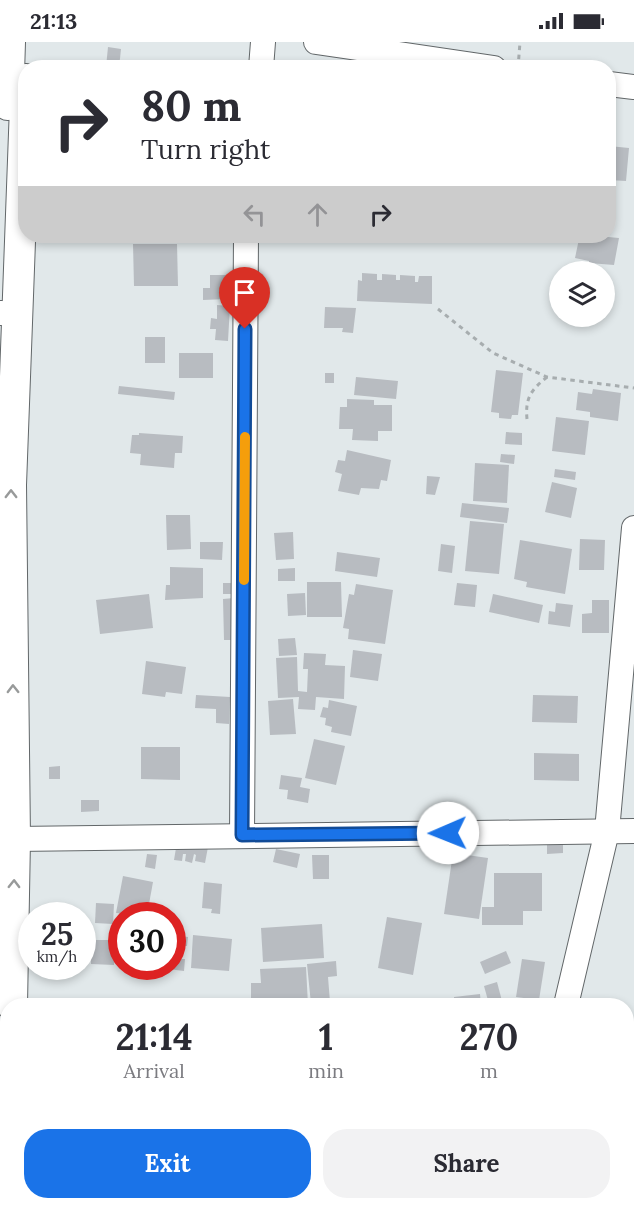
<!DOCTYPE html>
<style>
:root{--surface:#fff;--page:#f2f2f3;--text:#2b2b33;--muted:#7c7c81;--accent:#1a73e8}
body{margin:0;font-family:Lora,serif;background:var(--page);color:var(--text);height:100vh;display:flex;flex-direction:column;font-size:22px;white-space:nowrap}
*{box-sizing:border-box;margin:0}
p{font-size:20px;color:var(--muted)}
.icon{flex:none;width:33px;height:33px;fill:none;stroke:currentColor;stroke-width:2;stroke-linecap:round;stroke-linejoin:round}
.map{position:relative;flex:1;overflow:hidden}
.panel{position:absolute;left:0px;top:956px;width:634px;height:212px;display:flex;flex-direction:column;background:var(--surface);border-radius:24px 24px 0 0;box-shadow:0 3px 9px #0003}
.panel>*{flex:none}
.banner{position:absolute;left:18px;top:18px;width:598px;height:183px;border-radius:24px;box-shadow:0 3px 9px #0003;background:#fff;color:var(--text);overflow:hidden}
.fabs{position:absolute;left:549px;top:219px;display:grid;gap:12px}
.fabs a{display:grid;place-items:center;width:66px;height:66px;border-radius:50%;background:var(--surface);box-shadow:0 3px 9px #0003;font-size:30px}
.speed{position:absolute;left:18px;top:860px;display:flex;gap:12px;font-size:30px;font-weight:700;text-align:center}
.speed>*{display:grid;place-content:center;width:78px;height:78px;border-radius:50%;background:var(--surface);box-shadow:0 3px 9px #0003;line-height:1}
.speed small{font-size:15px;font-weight:400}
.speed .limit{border:9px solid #d22;background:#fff;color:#111}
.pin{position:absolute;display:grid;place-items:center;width:51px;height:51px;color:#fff;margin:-62px -26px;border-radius:50% 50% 50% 0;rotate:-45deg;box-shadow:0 0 6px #0007}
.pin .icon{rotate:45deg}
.me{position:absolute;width:66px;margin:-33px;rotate:269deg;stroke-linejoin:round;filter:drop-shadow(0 0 4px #0008)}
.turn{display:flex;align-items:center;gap:21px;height:126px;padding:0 24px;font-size:27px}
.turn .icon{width:78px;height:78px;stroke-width:2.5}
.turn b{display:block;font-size:42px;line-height:51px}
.lanes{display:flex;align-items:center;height:57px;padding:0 24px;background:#0003;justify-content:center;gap:30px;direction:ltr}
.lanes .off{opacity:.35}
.eta{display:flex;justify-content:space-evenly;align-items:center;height:102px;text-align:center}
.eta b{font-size:36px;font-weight:700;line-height:42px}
.button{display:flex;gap:12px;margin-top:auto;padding:12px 24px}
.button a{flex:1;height:69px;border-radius:24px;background:var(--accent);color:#fff;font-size:24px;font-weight:700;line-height:69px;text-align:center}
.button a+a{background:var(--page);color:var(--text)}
.status{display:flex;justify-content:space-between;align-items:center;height:42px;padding:0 30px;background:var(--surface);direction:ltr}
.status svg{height:16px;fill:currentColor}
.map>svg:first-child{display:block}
.building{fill:#b8bcc1}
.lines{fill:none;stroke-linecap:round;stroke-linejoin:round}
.minor-casing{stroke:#626769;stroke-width:26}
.major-casing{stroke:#626769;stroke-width:32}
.path{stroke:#a7adaf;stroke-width:3;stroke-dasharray:4.5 4.5;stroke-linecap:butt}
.minor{stroke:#fff;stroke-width:24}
.major{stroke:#fff;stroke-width:30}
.oneway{stroke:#989a9a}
.route-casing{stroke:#114b97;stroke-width:15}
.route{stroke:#1a73e8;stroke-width:10}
.slow{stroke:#f59e0b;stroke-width:10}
</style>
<div class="status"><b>21:13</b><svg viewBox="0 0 49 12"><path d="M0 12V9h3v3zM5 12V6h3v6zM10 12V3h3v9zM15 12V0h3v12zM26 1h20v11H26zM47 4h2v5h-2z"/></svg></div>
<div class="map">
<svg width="634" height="1166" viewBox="0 0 634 1166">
<rect width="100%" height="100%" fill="#e1e8ea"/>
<g class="building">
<polygon points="108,5 121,7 119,26 106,25"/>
<polygon points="609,104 629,106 626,139 609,138"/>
<polygon points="609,165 615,166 610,193 609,192"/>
<polygon points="597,194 619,196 614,223 589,221 589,219 575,216 579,197 596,200"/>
<polygon points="133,202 177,202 178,244 134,244"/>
<polygon points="362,231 377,232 377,238 382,238 382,232 396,233 396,238 400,238 400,233 415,234 415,240 418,240 419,234 432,234 432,262 357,259 358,238 362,239"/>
<polygon points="210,233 226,233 227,257 203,258 203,246 210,246"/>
<polygon points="217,263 230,264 228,299 215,298 216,287 210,287 211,276 217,277"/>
<polygon points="325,265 356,266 353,291 342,290 343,286 324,286"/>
<rect x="145" y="295" width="20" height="26"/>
<rect x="179" y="311" width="34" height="25"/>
<polygon points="496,328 523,331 518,373 512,373 511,377 499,376 499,371 491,370"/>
<rect x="325" y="331" width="9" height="10"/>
<polygon points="356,335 398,339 396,357 354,353"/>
<polygon points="119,344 175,350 174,358 118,352"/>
<polygon points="593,347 621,351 618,379 590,375 590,370 576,368 578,350 592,352"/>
<polygon points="347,357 374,358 374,363 392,363 392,389 378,389 378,399 352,398 353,387 339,387 340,365 347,365"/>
<polygon points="556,375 589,379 585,413 552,409"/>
<polygon points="506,390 522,391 522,403 505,402"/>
<polygon points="139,391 183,394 182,411 175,411 174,426 140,423 141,412 130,411 132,393 139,393"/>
<polygon points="347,408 391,418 387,439 381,438 379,447 361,446 359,453 338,449 342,432 335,430 338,418 345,419"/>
<polygon points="501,412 515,413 514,422 500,420"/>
<polygon points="475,421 509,423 507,461 473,459"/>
<polygon points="555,427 576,430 575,438 554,435"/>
<polygon points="427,434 440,435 435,453 426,452"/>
<polygon points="552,440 577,446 571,476 545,470"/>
<polygon points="462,461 509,466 507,481 460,475"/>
<polygon points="166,473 190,473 191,507 167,508"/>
<polygon points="470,479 504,482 499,532 465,529"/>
<polygon points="293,490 294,517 276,518 274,491"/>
<polygon points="580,497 605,498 604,528 579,528"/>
<polygon points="520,498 572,507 565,552 526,545 527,540 514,537"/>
<polygon points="200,500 223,500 222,518 200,517"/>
<polygon points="441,502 455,504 452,531 438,529"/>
<polygon points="337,510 380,516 377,535 335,529"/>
<polygon points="170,525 203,526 203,556 165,558 166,543 170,543"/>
<polygon points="295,526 295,539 278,539 278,527"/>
<polygon points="307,540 341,540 342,575 307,575"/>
<polygon points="223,541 241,541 243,598 224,598 223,557 234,556 234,552 223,552"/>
<polygon points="457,541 477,543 475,565 454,563"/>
<polygon points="356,542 393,548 385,602 348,597 349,587 343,586 349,552 354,553"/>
<polygon points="305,551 306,573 288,574 287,552"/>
<polygon points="149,552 153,586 100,592 96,558"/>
<polygon points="493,552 543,563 539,581 489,570"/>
<polygon points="592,558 609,558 609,591 582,591 582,572 592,571"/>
<polygon points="556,561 573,563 570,585 548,582 549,569 555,570"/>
<polygon points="295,596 297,613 279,614 278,597"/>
<polygon points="353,608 382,612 378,639 350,635"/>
<polygon points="304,611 326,612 325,623 345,624 344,657 316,655 315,668 298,667 299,655 278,656 276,616 297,615 298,649 307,650 308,627 303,627"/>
<polygon points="146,619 186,625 182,652 166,650 165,655 142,652"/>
<polygon points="196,653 230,655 229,682 216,681 216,667 195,666"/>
<polygon points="533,653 578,654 577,681 532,680"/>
<polygon points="293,657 296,692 270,693 268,659"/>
<polygon points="329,658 357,664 351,694 331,690 332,685 325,683 326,676 320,675 323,665 328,666"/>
<polygon points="314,697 345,704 336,743 305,736"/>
<polygon points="141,705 180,705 180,738 141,737"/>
<polygon points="534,711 579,712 579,739 534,738"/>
<polygon points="60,724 60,737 49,737 49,725"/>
<polygon points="281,733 302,736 300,745 310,747 308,761 287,757 288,748 279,747"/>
<polygon points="81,758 99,758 99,769 81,770"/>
<polygon points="177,800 208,805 205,821 195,819 196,813 194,812 192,821 185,819 186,812 183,812 182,819 174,818"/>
<polygon points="547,803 563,803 563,811 547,812"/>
<polygon points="276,807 300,812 297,826 273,820"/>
<polygon points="453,811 488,816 479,877 444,872"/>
<polygon points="147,812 157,813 155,827 145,825"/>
<polygon points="312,813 329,813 329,837 313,837"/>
<polygon points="494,831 542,831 542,869 523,869 523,883 482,883 482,865 494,865"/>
<polygon points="123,834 153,840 147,873 116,871"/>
<polygon points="204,840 222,842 220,872 211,871 212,867 202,866"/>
<polygon points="96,861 114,862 113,882 95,881"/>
<polygon points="387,875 422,881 413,933 378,926"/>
<polygon points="322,882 324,916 263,920 261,886"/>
<polygon points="172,893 188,895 187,904 183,904 181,917 185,917 184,929 160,926 172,924"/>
<polygon points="193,893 232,897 229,929 191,926"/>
<polygon points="91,898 114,898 114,923 91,922"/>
<polygon points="506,909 511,921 485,932 480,920"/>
<polygon points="522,917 545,920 539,958 516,955"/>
<polygon points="336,919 337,934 328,935 330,960 311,962 307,922"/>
<polygon points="306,925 308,963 251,961 251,941 261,941 260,927"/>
<polygon points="497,940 502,959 489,962 484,944"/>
<polygon points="480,952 481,963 454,963 454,955"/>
<polygon points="627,1015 634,1017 634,1031 627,1029"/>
<rect x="244" y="1160" width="26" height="6"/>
<polygon points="353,1160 394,1160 393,1166 353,1163"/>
<polygon points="434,1160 483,1160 480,1166 449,1166"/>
</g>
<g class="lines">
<g class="minor-casing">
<g id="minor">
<polyline points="316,0 494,26"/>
<polyline points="261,26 263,0"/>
<polyline points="609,42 634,45"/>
<polyline points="0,271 2,271"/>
<polyline points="242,793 246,194"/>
<polyline points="15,797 634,789"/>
<polyline points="566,963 607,789 634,486"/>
<polyline points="200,1166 200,1160"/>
<polyline points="519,1166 520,1160"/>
</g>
</g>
<g class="major-casing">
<g id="major">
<polyline points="8,63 10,0"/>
<polyline points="12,963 15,797 11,443 26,37"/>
<polyline points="9,1166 9,1160"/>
</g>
</g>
<g class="path">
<polyline points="518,26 520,0"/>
<polyline points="438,267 493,311 547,335 634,346"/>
<path d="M527 377C525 356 531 348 547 335"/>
</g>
<use href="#minor" class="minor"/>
<use href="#major" class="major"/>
</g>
<defs><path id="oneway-chevron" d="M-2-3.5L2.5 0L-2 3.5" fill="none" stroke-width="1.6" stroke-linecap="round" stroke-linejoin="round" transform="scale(1.5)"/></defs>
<g class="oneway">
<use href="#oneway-chevron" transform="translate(11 452) rotate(-90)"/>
<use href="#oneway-chevron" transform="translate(13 647) rotate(-91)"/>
<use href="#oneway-chevron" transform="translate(14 842) rotate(-89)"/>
</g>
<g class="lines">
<g class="route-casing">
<polyline id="route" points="245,287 242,793 448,791"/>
</g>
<use href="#route" class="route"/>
<polyline class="slow" points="244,538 245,395"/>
</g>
</svg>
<div class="fabs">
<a><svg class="icon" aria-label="layers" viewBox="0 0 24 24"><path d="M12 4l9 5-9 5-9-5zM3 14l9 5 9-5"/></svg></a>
</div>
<div class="speed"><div>25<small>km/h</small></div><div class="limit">30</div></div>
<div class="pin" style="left:245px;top:287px;background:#d93025"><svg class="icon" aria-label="arrive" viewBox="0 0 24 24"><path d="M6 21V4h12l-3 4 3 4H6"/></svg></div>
<svg class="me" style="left:448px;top:791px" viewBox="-20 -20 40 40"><circle r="19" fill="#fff"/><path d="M0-13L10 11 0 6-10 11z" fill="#1a73e8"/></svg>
<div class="banner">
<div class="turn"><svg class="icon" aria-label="right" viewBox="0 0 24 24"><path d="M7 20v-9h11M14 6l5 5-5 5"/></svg><div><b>80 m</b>Turn right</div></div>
<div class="lanes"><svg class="icon off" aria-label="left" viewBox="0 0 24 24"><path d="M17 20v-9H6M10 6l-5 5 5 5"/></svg><svg class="icon off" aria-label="ahead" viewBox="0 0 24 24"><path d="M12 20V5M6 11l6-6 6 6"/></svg><svg class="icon" aria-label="right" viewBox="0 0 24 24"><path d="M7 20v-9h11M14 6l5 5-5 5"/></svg></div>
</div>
<section class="panel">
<div class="eta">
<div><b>21:14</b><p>Arrival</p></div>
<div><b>1</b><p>min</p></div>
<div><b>270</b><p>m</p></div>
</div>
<div class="button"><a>Exit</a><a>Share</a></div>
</section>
</div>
